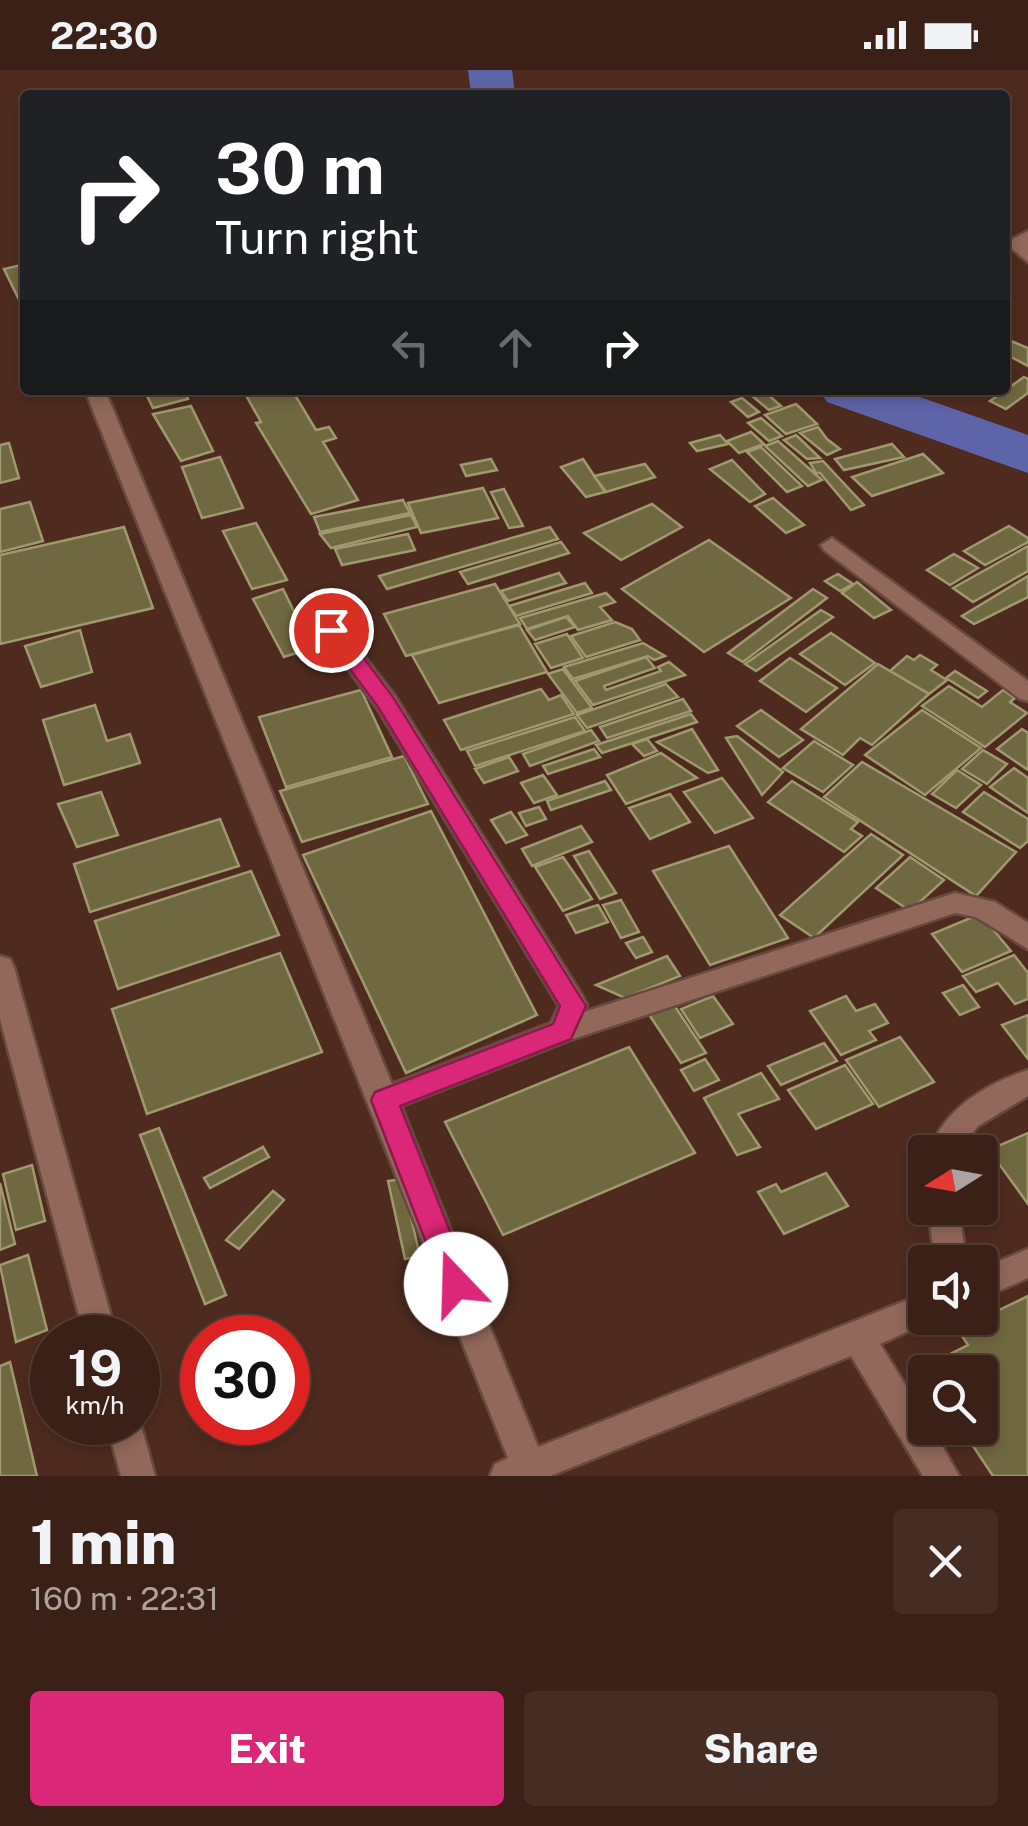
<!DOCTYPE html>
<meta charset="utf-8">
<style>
:root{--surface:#3b2017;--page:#462d24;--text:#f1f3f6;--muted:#aca3a1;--line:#543e36;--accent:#db2777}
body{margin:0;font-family:"Public Sans",sans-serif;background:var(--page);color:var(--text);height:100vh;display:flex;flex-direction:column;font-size:38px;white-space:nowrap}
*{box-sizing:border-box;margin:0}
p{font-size:32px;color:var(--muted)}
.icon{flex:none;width:55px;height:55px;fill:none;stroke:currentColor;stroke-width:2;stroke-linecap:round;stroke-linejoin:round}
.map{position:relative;height:1406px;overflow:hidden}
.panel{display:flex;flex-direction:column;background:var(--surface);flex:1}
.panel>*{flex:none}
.top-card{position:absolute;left:20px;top:20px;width:990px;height:305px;border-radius:10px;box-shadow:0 5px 15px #0003,0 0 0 2px var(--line);background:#202124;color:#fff;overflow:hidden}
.needle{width:65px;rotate:259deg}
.fabs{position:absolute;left:908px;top:1065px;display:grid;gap:20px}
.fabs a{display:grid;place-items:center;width:90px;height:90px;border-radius:10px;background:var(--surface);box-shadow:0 5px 15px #0003,0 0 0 2px var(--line);font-size:50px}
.speed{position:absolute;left:30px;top:1245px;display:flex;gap:20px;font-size:50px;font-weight:700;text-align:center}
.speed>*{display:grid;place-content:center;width:130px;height:130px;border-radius:50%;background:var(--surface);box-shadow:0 5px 15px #0003,0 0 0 2px var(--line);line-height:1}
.speed small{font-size:25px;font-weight:400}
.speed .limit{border:15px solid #d22;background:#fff;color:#111}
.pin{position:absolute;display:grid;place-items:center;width:85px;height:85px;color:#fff;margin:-42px;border:5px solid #fff;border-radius:50%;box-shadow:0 2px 10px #0007}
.me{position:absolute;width:110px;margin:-55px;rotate:339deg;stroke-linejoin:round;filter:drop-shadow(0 0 8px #0008)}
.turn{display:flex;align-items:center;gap:35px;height:210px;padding:0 30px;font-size:45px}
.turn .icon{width:130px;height:130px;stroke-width:2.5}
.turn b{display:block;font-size:70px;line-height:85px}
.lanes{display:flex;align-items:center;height:95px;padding:0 30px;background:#0003;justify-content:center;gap:50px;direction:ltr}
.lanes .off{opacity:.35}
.round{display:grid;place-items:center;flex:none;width:105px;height:105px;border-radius:10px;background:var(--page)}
.overview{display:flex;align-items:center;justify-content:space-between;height:170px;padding:0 30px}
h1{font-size:60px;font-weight:800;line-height:75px}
.action{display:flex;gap:20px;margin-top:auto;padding:20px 30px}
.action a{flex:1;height:115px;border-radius:10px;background:var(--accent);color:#fff;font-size:40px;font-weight:800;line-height:115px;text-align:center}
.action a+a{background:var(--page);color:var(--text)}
.status{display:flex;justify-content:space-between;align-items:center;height:70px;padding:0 50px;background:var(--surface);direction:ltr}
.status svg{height:28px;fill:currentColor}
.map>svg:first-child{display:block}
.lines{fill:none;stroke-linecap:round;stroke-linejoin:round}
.river{fill:#5e64a8;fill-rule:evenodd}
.building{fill:#706840;stroke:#a0986e;stroke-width:2.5}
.minor-casing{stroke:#68493f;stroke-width:5}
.minor{fill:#92685b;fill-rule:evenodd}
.route{fill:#db2777;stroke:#8e194d;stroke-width:2.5}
</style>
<div class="status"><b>22:30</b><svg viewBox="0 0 49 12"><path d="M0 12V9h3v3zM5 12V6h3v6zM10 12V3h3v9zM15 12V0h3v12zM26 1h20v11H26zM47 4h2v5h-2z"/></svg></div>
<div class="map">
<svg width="1028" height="1406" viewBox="0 0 1028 1406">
<rect width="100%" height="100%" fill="#4f2b1f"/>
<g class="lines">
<g class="river">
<polygon points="468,0 512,0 515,25 471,25"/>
<polygon points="819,320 900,320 1028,365 1028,403 827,332"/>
</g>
</g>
<g class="building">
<polygon points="25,194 25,242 4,199"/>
<polygon points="1011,271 1028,278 1028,296 1011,287"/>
<polygon points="1024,307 1028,309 1028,323 1006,339 990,331"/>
<polygon points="144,320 184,320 188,329 153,338"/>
<polygon points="243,320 292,320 316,360 329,357 336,368 323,372 358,430 311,444 256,353 261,352"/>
<polygon points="765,322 781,336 769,340 752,326"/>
<polygon points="742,328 759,342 748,347 731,332"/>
<polygon points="796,334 817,354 786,364 765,345"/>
<polygon points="191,336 213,381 181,391 153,344"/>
<polygon points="761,348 782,366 769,371 748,353"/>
<polygon points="818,357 827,369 840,379 827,385 800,363"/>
<polygon points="751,362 764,374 739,383 727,371"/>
<polygon points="720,365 728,374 697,381 690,373"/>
<polygon points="796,365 820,388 807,389 784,370"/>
<polygon points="778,371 822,410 808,416 765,376"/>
<polygon points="9,373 19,408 0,413 0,375"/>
<polygon points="892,374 904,387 844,400 835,389"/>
<polygon points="761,377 802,416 787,422 747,382"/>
<polygon points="923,384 943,403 872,426 852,407"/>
<polygon points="220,387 243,438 202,448 182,397"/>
<polygon points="491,389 497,400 466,406 461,395"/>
<polygon points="583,389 605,422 586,427 561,397"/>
<polygon points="732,390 765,424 750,432 710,399"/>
<polygon points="823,391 864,435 851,440 820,403 816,403 810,393"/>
<polygon points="645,394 655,407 606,422 594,406"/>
<polygon points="483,418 498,448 421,463 408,433"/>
<polygon points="504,419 523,456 509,458 491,422"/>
<polygon points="773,428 804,455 786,463 755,436"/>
<polygon points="403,430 410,443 320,462 314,447"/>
<polygon points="30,432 43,471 0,482 0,439"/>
<polygon points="652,434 682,457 621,490 584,463"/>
<polygon points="411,445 417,457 331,478 320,464"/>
<polygon points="256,453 287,510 252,519 223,461"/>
<polygon points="1009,456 1028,468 1028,472 985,495 964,481"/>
<polygon points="124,457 153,538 0,574 0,485"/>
<polygon points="550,457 558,469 387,519 379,506"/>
<polygon points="408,464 415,480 342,495 335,479"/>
<polygon points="709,470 791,528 704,582 622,519"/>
<polygon points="561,472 569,483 468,514 460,502"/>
<polygon points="1028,476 1028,501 973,532 953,518"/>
<polygon points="954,484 978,498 950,515 927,500"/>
<polygon points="559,503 566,513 508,531 501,521"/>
<polygon points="838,504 853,514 840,521 825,511"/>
<polygon points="1028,506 1028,527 974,554 962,546"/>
<polygon points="857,512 891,540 874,548 842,523"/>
<polygon points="585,513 592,523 516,546 509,536"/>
<polygon points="495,514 520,554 406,586 384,544"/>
<polygon points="283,519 312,578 284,587 253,529"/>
<polygon points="813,519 827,528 743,592 728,583"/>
<polygon points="606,523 615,532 600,537 612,550 578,560 568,546 527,559 520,548"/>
<polygon points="821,540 833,547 756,601 745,594"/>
<polygon points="566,547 575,557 535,570 527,560"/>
<polygon points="615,552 632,559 640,570 586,587 571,566"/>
<polygon points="519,555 547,602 439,633 412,585"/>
<polygon points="80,560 92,602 41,617 25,576"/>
<polygon points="831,563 875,593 845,615 800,584"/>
<polygon points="567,564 583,588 551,598 535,574"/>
<polygon points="643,573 665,586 654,590 648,586 573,609 564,597"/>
<polygon points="920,585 937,595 931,600 947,610 929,624 890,601 907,586 914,590"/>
<polygon points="646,587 655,598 604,616 606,620 661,601 658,597 669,592 685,605 593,635 575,611"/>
<polygon points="790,588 837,618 806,642 760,611"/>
<polygon points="878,594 929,624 872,675 860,668 843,685 801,659"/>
<polygon points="563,599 592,638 577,643 548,604"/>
<polygon points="955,601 987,621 978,628 946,608"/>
<polygon points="666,614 678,627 587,658 577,645"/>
<polygon points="949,616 982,637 1003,620 1015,628 1010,632 1027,643 985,677 922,636"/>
<polygon points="541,619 549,630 561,625 574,644 461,680 444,650"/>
<polygon points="361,620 392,687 286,717 259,647"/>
<polygon points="683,629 691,641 607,668 600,657"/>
<polygon points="95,635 107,671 130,664 140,693 64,715 43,650"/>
<polygon points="761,640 803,670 779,687 737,656"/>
<polygon points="922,640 981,678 925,725 865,685"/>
<polygon points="691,644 697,652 602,683 596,675"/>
<polygon points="575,647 585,661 475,696 467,681"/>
<polygon points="692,659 718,700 708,703 657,672"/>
<polygon points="1022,659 1028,663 1028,700 997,679"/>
<polygon points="591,660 599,671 530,696 523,684"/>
<polygon points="737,666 783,702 762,725 726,668"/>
<polygon points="647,669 657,681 644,686 632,674"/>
<polygon points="814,671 853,695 823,722 783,698"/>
<polygon points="594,679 600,687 548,704 543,696"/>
<polygon points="983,680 1007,694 987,714 962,699"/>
<polygon points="661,683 697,708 626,734 607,705"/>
<polygon points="404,686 428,734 302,772 280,721"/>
<polygon points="509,687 518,701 484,713 475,699"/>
<polygon points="862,692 1016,782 976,826 824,727"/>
<polygon points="1014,698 1028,708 1028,743 990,717"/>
<polygon points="957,700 981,715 956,738 932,724"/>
<polygon points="543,705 557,725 534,733 521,713"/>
<polygon points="722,708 753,748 715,763 684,722"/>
<polygon points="605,711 611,720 551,740 547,731"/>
<polygon points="792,711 858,752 851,759 862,766 844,782 768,732"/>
<polygon points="101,722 118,765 77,777 58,734"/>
<polygon points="984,722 1028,749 1028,771 1020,778 963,742"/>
<polygon points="670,724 690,752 650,769 629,738"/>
<polygon points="539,737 546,749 526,756 519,743"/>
<polygon points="431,741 537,945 406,1003 303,785"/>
<polygon points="511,742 527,765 506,773 491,750"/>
<polygon points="220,749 239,796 90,842 74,794"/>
<polygon points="581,756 592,772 532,796 522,779"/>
<polygon points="871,764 903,785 814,868 780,845"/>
<polygon points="729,776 788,868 710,895 653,801"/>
<polygon points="589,781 616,823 600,829 574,786"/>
<polygon points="563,787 592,829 563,841 535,797"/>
<polygon points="910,787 944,810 910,841 876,818"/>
<polygon points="251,801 279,865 118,919 95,851"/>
<polygon points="621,830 639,862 621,868 603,835"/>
<polygon points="598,835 608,852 576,863 566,845"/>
<polygon points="980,844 1011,881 962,902 932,864"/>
<polygon points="643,867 652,882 636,888 626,873"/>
<polygon points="280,883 322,982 147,1044 112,939"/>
<polygon points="1014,885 1028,903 1028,929 1015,934 998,913 976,922 963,906"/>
<polygon points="667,886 680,906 625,928 596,915"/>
<polygon points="963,915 979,937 960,945 943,923"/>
<polygon points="713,926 733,954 700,968 681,939"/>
<polygon points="846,926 856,941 875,934 888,953 869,961 876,970 841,985 810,941"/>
<polygon points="672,932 706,983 681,993 648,943"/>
<polygon points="1028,945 1028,989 1002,955"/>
<polygon points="900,967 934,1012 879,1037 846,990"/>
<polygon points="824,973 837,991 781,1015 768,996"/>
<polygon points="629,977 695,1083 503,1165 445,1052"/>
<polygon points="705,989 719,1010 694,1021 681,1000"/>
<polygon points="845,995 873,1034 816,1059 788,1020"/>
<polygon points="761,1003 779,1029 738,1044 760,1077 737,1085 704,1028"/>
<polygon points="159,1058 226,1225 205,1234 140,1065"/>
<polygon points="1028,1063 1028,1134 989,1080"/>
<polygon points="263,1077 269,1087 210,1118 204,1108"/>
<polygon points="32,1095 45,1151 16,1160 3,1104"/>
<polygon points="826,1103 848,1136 784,1164 758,1122 776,1114 781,1122"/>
<polygon points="402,1109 420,1186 405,1189 388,1111"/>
<polygon points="0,1113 15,1174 0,1180"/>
<polygon points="273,1121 284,1130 239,1179 226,1170"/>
<polygon points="28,1185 47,1260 16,1272 0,1195"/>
<polygon points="1028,1226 1028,1406 993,1406 961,1358 980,1358 980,1302 925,1303 922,1298 968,1275 958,1260"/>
<polygon points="10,1292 37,1406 0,1406 0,1296"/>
</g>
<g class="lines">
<g class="minor-casing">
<g id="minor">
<polygon points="1028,161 1028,192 1005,173"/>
<polygon points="85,320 105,320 392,1014 551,953 559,936 377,638 319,560 331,552 339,554 395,626 583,927 587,935 584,942 955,823 995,832 1028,853 1028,879 976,847 955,843 570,970 401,1036 538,1377 925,1223 925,1248 936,1249 880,1274 925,1347 925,1358 932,1358 959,1406 923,1406 851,1286 550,1406 490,1406 495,1394 508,1388"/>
<polygon points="832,468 1028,611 1028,631 1020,629 824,480 821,475"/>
<polygon points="0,886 10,889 14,897 117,1268 85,1268 0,949"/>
<path d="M1028 1000V1026L978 1056 958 1082H928C946 1038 984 1015 1028 1000Z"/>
<polygon points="928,1138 958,1138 967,1192 935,1192"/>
<polygon points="1028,1179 1028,1208 980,1229 980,1199"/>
<polygon points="138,1347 140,1352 155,1406 121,1406 106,1352 138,1352"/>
</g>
</g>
<use href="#minor" class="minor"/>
</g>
<polygon class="route" points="331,553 339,555 393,627 586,936 571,969 400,1036 471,1214 466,1223 456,1227 446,1223 442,1214 371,1030 375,1022 553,954 560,936 378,637 321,560"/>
</svg>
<div class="fabs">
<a><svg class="needle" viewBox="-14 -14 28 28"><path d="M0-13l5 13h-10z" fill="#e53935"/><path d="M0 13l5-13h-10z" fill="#aca3a1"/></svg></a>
<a><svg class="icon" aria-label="sound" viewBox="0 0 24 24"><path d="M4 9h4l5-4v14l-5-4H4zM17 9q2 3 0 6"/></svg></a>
<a><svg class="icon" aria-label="search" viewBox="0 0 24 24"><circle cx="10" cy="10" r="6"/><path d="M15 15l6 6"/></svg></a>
</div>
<div class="speed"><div>19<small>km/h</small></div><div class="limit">30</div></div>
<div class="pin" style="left:331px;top:560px;background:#d93025"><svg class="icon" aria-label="arrive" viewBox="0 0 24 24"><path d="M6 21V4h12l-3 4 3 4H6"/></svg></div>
<svg class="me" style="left:456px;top:1214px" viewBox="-20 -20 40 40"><circle r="19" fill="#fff"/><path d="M0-13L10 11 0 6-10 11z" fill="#db2777"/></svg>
<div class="top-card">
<div class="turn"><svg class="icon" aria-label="right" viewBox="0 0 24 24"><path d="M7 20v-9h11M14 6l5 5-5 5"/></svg><div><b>30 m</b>Turn right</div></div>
<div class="lanes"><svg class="icon off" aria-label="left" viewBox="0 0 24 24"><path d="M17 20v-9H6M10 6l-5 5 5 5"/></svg><svg class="icon off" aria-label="ahead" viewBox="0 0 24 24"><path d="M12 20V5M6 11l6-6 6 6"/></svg><svg class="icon" aria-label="right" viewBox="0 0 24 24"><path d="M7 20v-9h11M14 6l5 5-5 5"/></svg></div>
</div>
</div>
<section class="panel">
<div class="overview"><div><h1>1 min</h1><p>160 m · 22:31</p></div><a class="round"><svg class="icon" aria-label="close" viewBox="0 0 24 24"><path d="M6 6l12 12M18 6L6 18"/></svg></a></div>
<div class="action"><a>Exit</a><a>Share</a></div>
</section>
